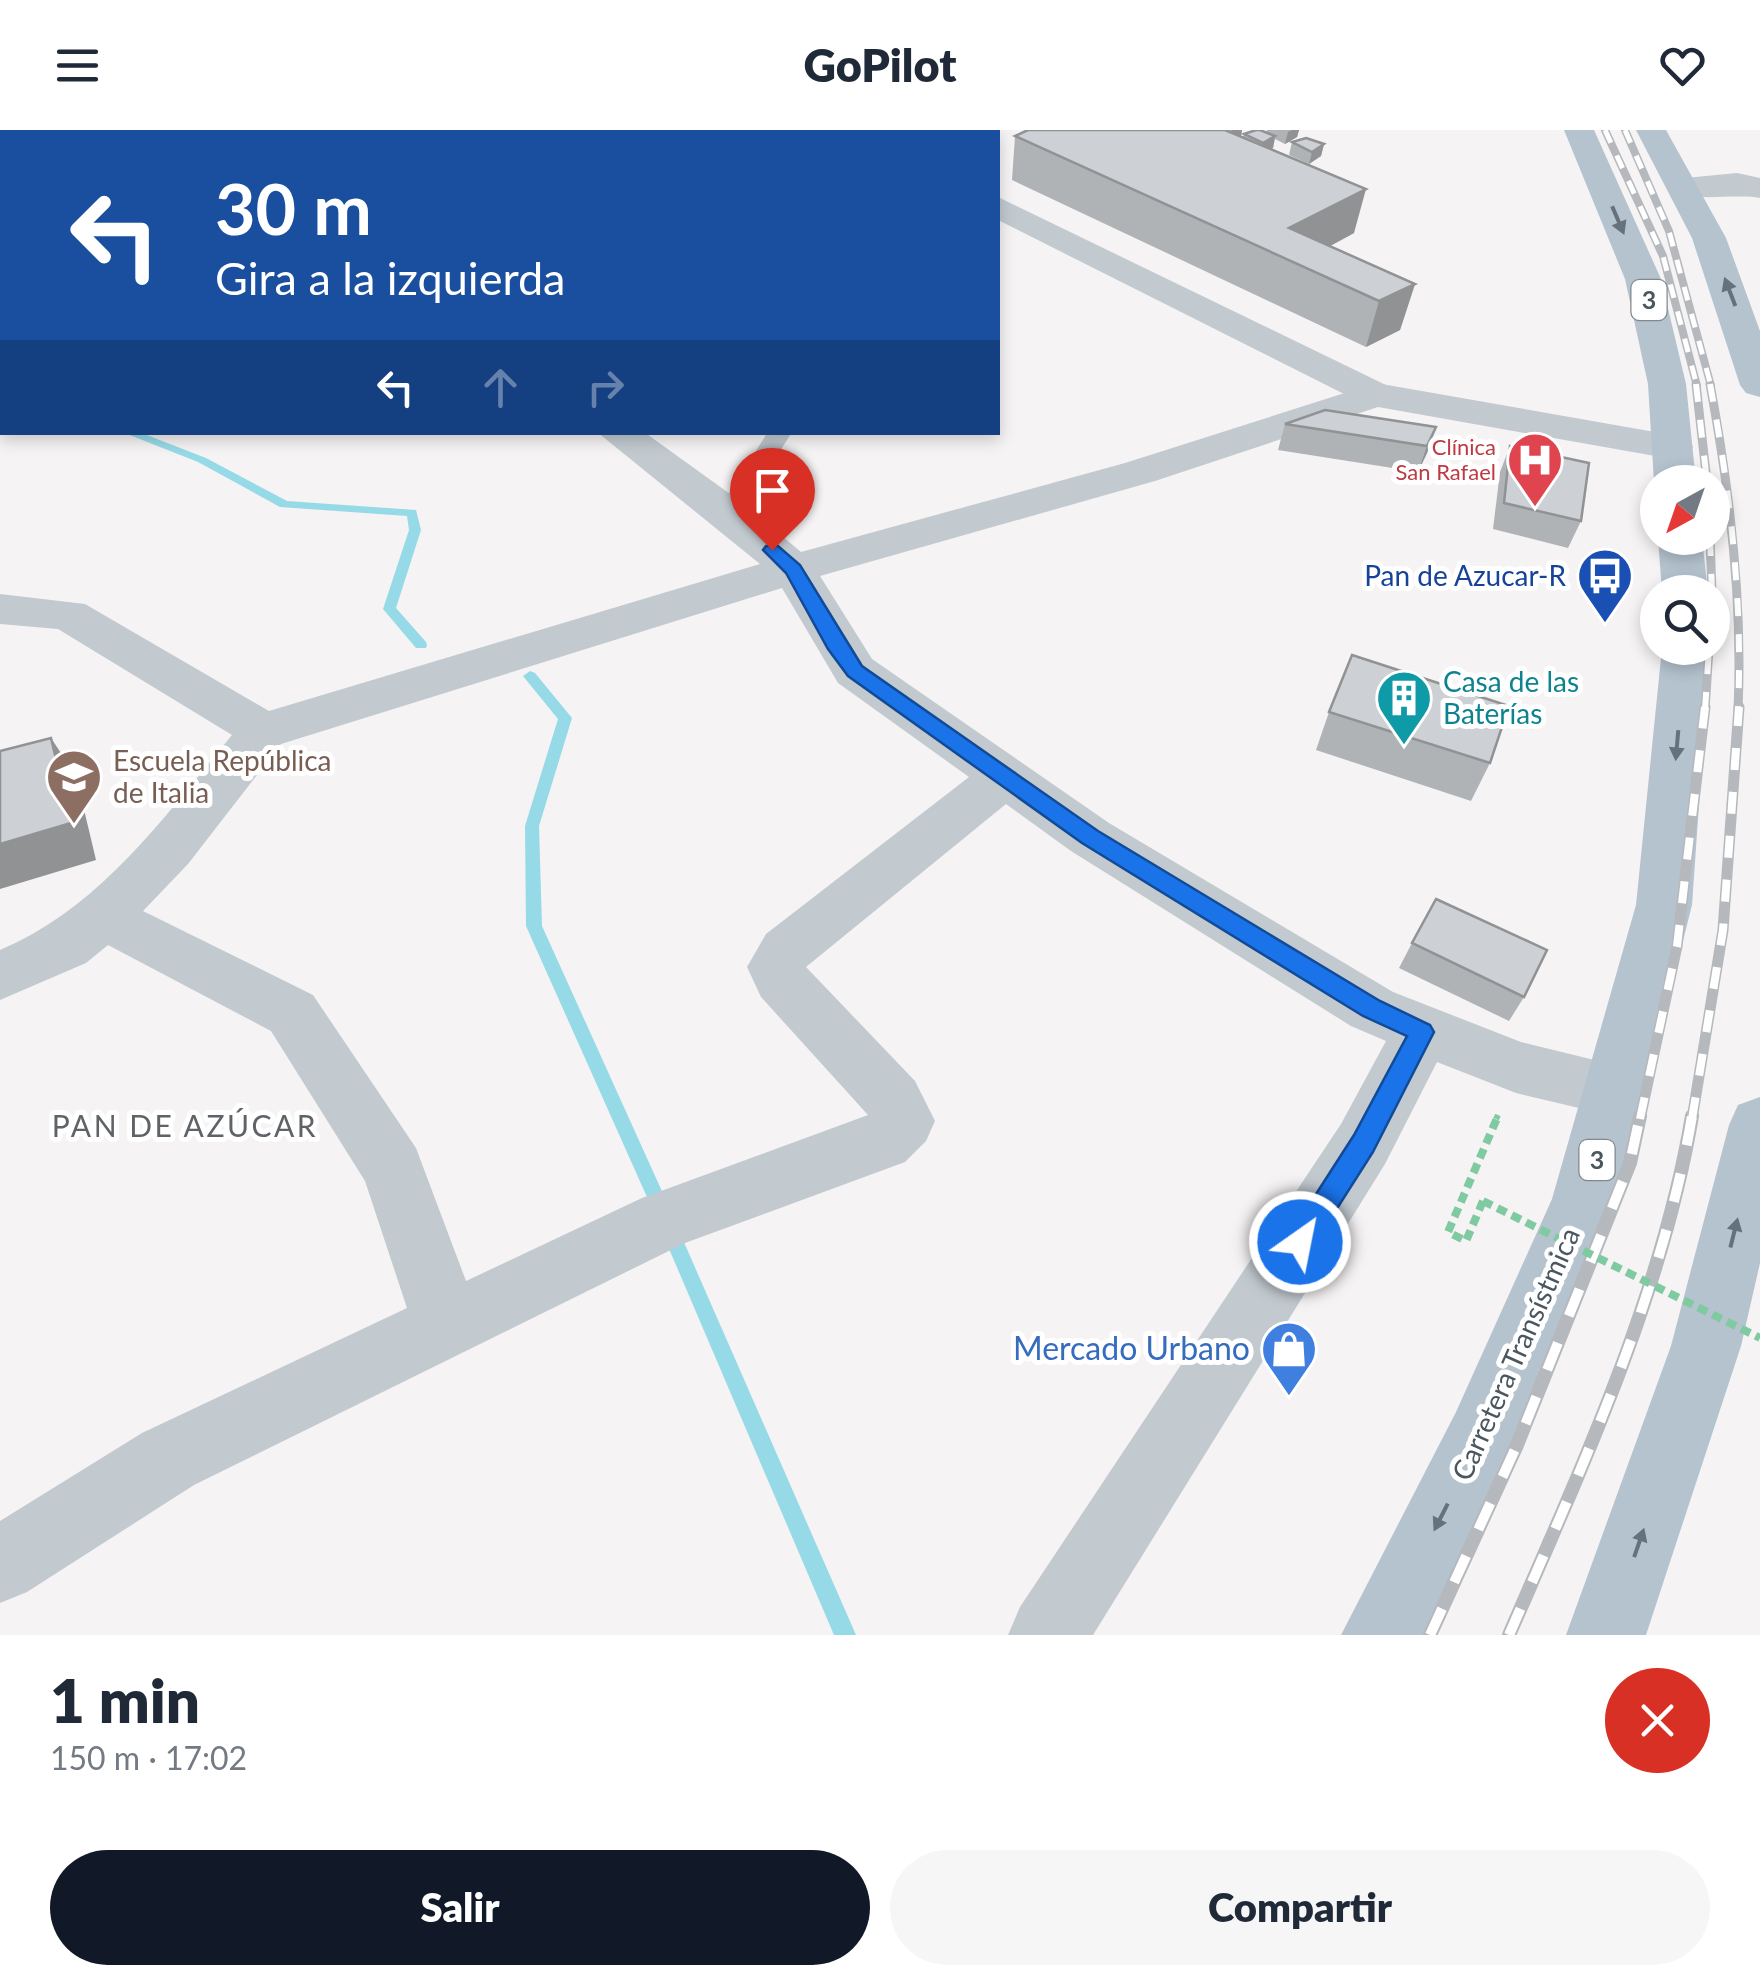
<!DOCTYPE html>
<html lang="es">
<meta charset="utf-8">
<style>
:root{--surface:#fff;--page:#f6f6f7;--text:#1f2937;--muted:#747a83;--accent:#111827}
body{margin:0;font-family:Lato,sans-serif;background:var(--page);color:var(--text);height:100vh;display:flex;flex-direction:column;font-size:38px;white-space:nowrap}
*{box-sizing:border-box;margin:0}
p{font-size:32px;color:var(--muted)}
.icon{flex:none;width:55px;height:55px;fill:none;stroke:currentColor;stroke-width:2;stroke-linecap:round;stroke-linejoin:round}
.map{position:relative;height:1505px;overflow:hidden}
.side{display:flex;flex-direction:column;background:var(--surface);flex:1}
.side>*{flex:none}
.hud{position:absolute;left:0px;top:0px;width:1000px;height:305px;box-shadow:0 5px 15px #0003;background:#1a4fa0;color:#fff;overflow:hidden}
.needle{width:65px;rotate:220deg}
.buttons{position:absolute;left:1640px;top:335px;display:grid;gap:20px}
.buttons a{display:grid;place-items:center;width:90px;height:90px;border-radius:50%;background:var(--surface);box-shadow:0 5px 15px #0003;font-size:50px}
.pin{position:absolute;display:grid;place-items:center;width:85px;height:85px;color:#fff;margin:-102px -42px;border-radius:50% 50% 50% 0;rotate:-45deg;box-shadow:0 0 10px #0007}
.pin .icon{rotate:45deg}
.me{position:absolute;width:110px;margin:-55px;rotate:33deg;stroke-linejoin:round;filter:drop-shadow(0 0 8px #0008)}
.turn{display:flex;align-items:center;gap:35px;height:210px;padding:0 50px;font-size:45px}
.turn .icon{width:130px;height:130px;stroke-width:2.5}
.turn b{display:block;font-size:70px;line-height:85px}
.lanes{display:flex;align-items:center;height:95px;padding:0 50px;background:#0003;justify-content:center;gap:50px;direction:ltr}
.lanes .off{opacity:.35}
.round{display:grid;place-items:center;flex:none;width:105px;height:105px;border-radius:52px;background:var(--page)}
.summary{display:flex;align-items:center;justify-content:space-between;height:170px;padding:0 50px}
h1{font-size:60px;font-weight:800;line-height:75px}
.cta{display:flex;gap:20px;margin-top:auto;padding:20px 50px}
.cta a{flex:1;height:115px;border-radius:60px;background:var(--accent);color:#fff;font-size:40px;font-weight:800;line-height:115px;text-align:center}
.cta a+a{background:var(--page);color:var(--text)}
header{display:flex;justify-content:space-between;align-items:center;height:130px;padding:0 50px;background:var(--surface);font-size:45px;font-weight:800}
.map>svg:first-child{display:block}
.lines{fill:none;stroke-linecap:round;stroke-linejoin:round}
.stream{fill:#96dae7;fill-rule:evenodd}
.path-far1{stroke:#80caa2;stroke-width:6;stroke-dasharray:8 5;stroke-linecap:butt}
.path{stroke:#80caa2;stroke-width:8;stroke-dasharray:10 6;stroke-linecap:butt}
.service{fill:#c2cad0;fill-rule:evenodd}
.minor{fill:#c2cad0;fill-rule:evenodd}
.tertiary{fill:#c2cad0;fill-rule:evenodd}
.primary{fill:#b5c3cf;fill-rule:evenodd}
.rail-far3-casing{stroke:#b5b8bc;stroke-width:8}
.rail-far2-casing{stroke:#b5b8bc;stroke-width:9}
.rail-far1-casing{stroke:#b5b8bc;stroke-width:11}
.rail-casing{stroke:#b5b8bc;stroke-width:14}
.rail-far3{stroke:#fff;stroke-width:5;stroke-dasharray:14;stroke-linecap:butt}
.rail-far2{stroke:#fff;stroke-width:6;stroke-dasharray:18;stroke-linecap:butt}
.rail-far1{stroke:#fff;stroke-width:8;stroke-dasharray:22;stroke-linecap:butt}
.rail{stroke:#fff;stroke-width:10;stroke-dasharray:29;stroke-linecap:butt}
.path-bridge{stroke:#80caa2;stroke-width:8;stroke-dasharray:10 6;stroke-linecap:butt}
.wall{fill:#b0b3b6}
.shaded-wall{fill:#909294}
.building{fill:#cdd0d4;stroke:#909294;stroke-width:2.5}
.oneway{fill:#66727b}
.route{fill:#1a73e8;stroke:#114b97;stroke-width:2.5}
.labels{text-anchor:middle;stroke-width:10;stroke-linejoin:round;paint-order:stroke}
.far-health-label{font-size:22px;fill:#be3a42;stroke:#fff;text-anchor:end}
.shield{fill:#fff;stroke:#81898f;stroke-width:2.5}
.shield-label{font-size:25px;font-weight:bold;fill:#4b575f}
.transit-label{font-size:28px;fill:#164399;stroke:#fff;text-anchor:end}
.culture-label{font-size:28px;fill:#0d838f;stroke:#fff;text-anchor:start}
.education-label{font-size:28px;fill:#785e54;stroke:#fff;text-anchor:start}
.street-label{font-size:28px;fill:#4b575f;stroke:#fff}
.neighbourhood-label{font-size:30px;letter-spacing:2.5px;fill:#5f6367;stroke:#fff}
.near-shop-label{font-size:32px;fill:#366cbe;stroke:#fff;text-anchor:end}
</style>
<header><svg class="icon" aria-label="menu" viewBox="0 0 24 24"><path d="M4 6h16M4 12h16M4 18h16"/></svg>GoPilot<svg class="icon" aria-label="heart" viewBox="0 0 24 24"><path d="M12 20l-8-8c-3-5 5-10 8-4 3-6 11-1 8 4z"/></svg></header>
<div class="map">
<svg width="1760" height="1505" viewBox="0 0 1760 1505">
<rect width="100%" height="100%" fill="#f5f3f3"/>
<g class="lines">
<g class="stream">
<rect x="0" y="239" width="2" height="8"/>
<polygon points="122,302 139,302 206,328 287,371 416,380 421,400 396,478 426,512 427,515 426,518 416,518 383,479 409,400 407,386 280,377 198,332"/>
<polygon points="530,541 535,543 572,588 539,696 542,796 670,1079 667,1085 661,1087 655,1085 526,796 525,696 558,589 523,546"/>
<polygon points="670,1092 676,1094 856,1505 834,1505 661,1100 664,1094"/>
</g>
<polyline class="path-far1" points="1496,989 1498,985"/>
<polyline class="path" points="1483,1071 1466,1111 1448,1102 1498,986"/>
<polygon class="service" points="768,302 792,302 738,388 720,388 716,383"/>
<g class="minor">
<path d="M1737 43 1760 48V68C1737 63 1680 74 1669 58L1685 48Z"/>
<path d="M1376 253 1672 305 1687 308 1693 317 1687 326 1672 329 1378 277 1155 351 820 446 872 529 1109 693 1393 862 1521 912 1639 941 1648 960 1639 979 1617 987 1516 963 1437 932 1385 1034 1093 1505H1008L1020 1477 1341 994 1386 911 1351 896 1071 721 1006 674 806 837 915 951 935 991 926 1011 905 1032 685 1113 194 1355 27 1462 0 1473V1391L142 1303 407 1178 365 1051 271 901 108 815 86 833 0 870V820C100 778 164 687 232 605L58 499 0 494V464L85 474 269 581 760 434 597 302H644L744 374 801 422 1125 333ZM782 458 838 553 969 647 766 804 747 837 761 867 868 985 642 1068 466 1151 416 1018 313 865 143 781 188 734 281 614Z"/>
</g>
<g class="tertiary">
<polygon points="827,0 861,0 862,2 828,2"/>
<polygon points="998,67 1390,257 1396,265 1390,273 1362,273 998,90"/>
</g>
<g class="primary">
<polygon points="1564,0 1594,0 1661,149 1686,254 1696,352 1658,352 1658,357 1654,352 1648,254 1625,149"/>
<polygon points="1636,0 1666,0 1726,108 1760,201 1760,267 1746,263 1740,255 1692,108"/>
<polygon points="1658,408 1702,408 1708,462 1662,462"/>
<polygon points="1662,518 1710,518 1692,775 1618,1069 1508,1334 1423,1505 1341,1505 1456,1282 1552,1069 1636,775"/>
<polygon points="1760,967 1760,1133 1741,1216 1646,1505 1566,1505 1671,1216 1729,995 1738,975"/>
</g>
<g class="rail-far3-casing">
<g id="rail-far3">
<polyline points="1605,0 1663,126 1697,256"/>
<polyline points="1625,0 1669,101 1711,256"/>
</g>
</g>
<g class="rail-far2-casing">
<g id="rail-far2">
<polyline points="1696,254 1707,352"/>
<path d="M1710 254C1730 361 1743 471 1738 580"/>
<polyline points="1710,408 1712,462"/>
<polyline points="1705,580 1709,518"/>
</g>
</g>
<g class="rail-far1-casing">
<g id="rail-far1">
<polyline points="1640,989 1677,816 1705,577"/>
<polyline points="1692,989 1723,800 1739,577"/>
</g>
</g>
<g class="rail-casing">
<g id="rail">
<polyline points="1430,1505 1517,1315 1630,1033 1640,986"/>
<path d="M1509 1505C1581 1339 1662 1165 1692 986"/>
</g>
</g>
<use href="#rail-far3" class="rail-far3"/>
<use href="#rail-far2" class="rail-far2"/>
<use href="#rail-far1" class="rail-far1"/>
<use href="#rail" class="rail"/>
<polyline class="path-bridge" points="1483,1071 1760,1208"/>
</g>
<g class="wall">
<polygon points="1028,0 1242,0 1241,6 1243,7 1244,4 1254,1 1252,0 1260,0 1266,3 1267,0 1299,0 1297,7 1285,14 1275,9 1273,18 1271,19 1354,103 1330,116 1415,154 1400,200 1366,217 1012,50 1015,6"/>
<polygon points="1292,12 1324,14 1321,26 1309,34 1289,25"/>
<polygon points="1285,294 1436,297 1427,323 1418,342 1278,320"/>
<polygon points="1510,316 1581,391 1568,418 1493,399 1500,342"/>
<polygon points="1329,582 1490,633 1471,671 1316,620"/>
<polygon points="1412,813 1524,867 1509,891 1399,838"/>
</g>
<g class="shaded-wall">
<polygon points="1232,0 1242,0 1241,6 1228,13 1231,1"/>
<polygon points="1292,0 1299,0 1297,7 1285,14 1288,2"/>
<polygon points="1275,6 1273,18 1261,26 1263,13"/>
<polygon points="1324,14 1321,26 1309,34 1312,22"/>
<polygon points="1366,59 1354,103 1297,134 1289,98"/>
<polygon points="1415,154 1400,200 1366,217 1379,171"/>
<polygon points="1436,297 1427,323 1418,342 1427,316"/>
<polygon points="51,608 76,646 96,730 0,759 0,714"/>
</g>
<g class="building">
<polygon points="1028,0 1225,0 1366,59 1289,98 1415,154 1379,171 1015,6"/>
<polygon points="1256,0 1260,0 1275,6 1263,13 1244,4"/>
<polygon points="1306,8 1324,14 1312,22 1292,12"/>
<polygon points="1325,280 1436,297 1427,316 1285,294"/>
<polygon points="1510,316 1589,333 1581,391 1504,373"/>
<polygon points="1352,525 1509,576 1490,633 1329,582"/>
<polygon points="51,608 71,693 0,714 0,621"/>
<polygon points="1436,769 1547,820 1524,867 1412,813"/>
</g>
<defs><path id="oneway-solid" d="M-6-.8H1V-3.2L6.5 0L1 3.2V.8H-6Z" transform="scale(2.5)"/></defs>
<g class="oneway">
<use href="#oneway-solid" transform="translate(1618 90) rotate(67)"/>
<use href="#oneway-solid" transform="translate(1730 162) rotate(-111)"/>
<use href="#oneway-solid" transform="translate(1677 615) rotate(95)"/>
<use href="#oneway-solid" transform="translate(1734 1103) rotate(-76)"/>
<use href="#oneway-solid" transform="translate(1441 1387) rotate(117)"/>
<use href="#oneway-solid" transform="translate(1639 1413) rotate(-71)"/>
</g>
<polygon class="route" points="766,416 778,416 800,435 862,536 1098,701 1380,871 1430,895 1434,902 1373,1022 1310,1121 1300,1125 1291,1121 1286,1112 1291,1103 1354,1005 1407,906 1363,886 1082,713 848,546 828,519 786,443 763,420"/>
<defs>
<g id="hospital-pin" transform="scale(2.875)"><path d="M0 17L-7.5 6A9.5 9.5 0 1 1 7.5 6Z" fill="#e0444e" stroke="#fff"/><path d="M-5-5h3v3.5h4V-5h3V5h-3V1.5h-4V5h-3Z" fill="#fff"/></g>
<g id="bus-pin" transform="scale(2.875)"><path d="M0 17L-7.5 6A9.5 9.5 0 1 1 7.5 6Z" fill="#1a4fb4" stroke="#fff"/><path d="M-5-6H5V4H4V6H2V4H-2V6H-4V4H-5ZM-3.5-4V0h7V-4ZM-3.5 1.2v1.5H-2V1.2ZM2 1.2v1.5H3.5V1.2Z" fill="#fff"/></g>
<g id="building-pin" transform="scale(2.875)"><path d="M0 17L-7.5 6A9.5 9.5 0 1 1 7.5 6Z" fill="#0f9aa8" stroke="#fff"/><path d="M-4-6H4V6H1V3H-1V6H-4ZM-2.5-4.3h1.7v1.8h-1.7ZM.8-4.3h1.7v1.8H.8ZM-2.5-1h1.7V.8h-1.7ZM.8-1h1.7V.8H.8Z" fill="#fff"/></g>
<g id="school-pin" transform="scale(2.875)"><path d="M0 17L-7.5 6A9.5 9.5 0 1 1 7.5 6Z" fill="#8d6e63" stroke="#fff"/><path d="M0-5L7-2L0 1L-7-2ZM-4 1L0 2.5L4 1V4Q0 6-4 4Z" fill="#fff"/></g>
<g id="shop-pin" transform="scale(2.875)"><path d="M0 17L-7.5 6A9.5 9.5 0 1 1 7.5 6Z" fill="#3f7fe0" stroke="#fff"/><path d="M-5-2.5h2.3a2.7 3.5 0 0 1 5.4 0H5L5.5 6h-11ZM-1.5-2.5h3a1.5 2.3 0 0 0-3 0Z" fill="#fff"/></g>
</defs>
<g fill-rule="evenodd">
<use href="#hospital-pin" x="1535" y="330"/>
<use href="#bus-pin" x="1605" y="446"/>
<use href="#building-pin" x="1404" y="568"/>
<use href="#school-pin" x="74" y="647"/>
<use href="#shop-pin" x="1289" y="1219"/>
</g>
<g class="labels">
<g class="far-health-label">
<text x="1496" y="325">Clínica<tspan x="1496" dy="25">San Rafael</tspan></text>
</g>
<g class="shield">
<rect x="1631.5" y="150" width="35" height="40" rx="8"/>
<rect x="1579.5" y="1010" width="35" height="40" rx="8"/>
</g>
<g class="shield-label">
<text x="1649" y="179">3</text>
<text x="1597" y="1039">3</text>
</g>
<g class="transit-label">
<text x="1566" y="456">Pan de Azucar-R</text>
</g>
<g class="culture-label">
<text x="1443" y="562">Casa de las<tspan x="1443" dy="32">Baterías</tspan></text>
</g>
<g class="education-label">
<text x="113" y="641">Escuela República<tspan x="113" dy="32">de Italia</tspan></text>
</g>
<g class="street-label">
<text transform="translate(1516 1224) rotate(-66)" y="10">Carretera Transístmica</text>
</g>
<g class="neighbourhood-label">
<text x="185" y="1007">PAN DE AZÚCAR</text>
</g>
<g class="near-shop-label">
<text x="1250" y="1230">Mercado Urbano</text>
</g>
</g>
</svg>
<div class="buttons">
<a><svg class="needle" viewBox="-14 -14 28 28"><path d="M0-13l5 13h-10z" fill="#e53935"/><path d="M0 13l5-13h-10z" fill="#747a83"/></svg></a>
<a><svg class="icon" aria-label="search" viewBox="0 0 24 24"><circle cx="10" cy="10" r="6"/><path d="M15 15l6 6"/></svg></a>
</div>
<div class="pin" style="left:772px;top:420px;background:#d93025"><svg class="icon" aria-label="arrive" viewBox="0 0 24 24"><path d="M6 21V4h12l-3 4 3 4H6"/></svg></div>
<svg class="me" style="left:1300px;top:1112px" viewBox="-20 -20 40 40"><circle r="17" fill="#1a73e8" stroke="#fff" stroke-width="3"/><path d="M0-11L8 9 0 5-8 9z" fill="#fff"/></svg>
<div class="hud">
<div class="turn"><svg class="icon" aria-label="left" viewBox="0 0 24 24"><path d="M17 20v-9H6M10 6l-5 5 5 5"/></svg><div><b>30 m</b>Gira a la izquierda</div></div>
<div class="lanes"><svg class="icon" aria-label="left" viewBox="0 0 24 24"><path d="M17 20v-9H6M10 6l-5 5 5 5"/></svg><svg class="icon off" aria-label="ahead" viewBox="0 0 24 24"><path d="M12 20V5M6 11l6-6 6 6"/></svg><svg class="icon off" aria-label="right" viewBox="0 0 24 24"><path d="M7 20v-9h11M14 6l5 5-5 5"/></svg></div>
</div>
</div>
<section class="side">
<div class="summary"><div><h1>1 min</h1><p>150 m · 17:02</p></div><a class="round" style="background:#d93025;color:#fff"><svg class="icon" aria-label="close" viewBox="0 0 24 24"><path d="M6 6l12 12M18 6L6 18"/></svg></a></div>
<div class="cta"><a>Salir</a><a>Compartir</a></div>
</section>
